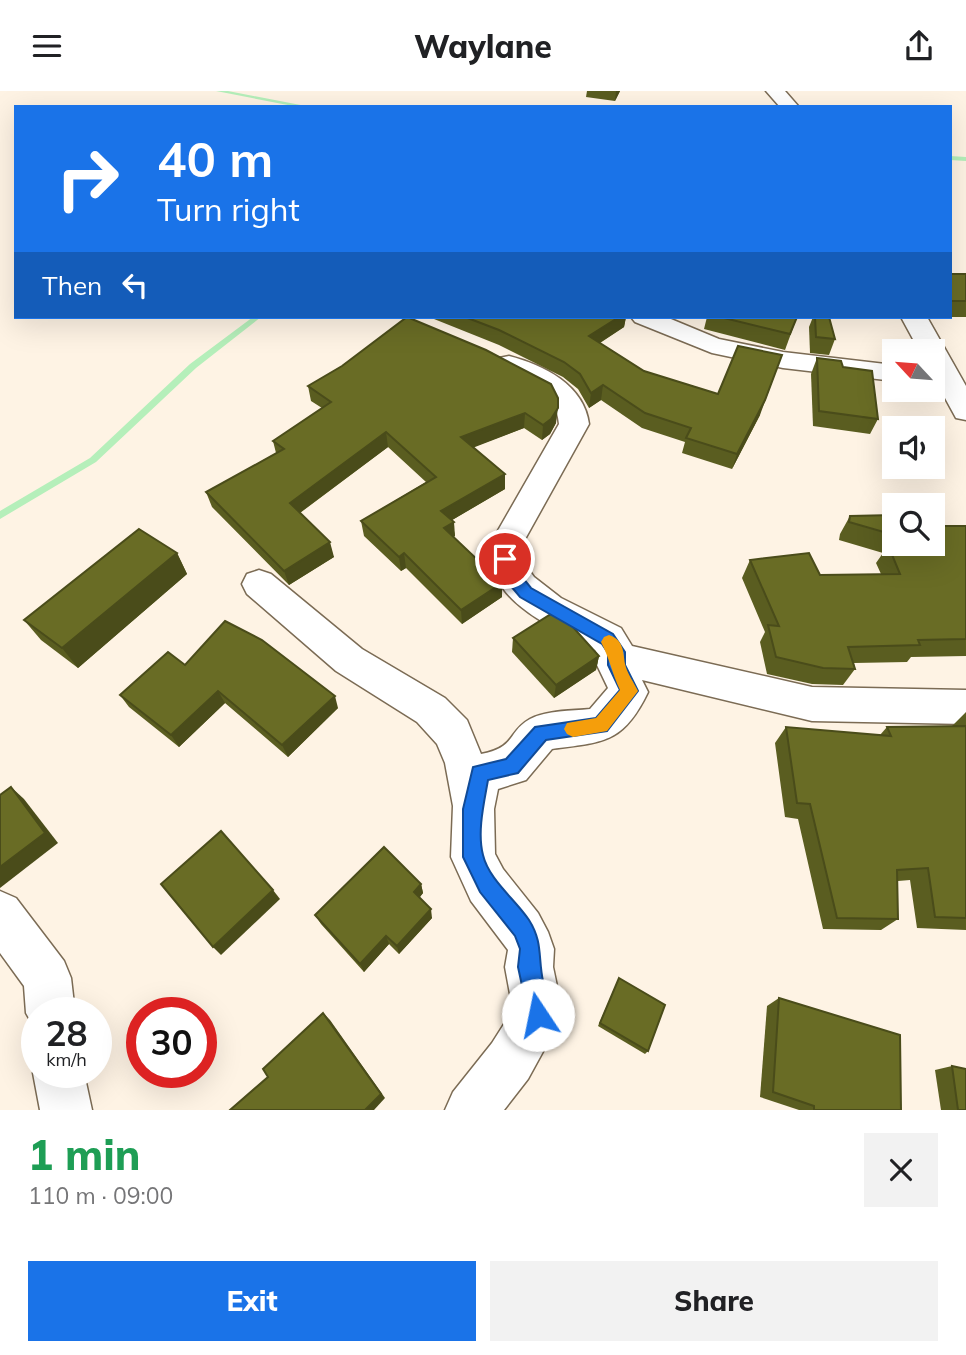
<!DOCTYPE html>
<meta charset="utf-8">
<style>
:root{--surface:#fff;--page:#f2f2f2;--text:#202124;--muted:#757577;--accent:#1a73e8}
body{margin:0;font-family:Mulish,sans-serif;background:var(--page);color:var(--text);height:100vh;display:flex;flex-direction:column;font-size:26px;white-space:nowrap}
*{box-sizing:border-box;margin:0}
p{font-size:23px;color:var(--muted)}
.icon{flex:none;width:38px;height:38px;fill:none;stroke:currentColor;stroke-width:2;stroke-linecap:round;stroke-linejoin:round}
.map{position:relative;height:1019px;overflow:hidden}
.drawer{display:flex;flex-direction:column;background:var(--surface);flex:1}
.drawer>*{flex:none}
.guide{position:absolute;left:14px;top:14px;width:938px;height:214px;border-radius:0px;box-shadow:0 7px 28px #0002;background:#1a73e8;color:#fff;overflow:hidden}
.needle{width:46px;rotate:296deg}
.buttons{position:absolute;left:882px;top:248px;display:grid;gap:14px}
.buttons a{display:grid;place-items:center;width:63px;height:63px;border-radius:0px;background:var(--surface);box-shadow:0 7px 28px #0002;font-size:35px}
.speed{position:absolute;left:21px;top:906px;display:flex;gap:14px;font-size:35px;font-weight:700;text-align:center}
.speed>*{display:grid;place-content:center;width:91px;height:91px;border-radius:50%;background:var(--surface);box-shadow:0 7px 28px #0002;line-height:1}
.speed small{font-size:18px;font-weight:400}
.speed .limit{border:10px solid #d22;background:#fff;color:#111}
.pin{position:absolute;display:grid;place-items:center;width:60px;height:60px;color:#fff;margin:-30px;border:4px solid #fff;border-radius:50%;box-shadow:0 2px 7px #0007}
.me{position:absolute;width:77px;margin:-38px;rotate:349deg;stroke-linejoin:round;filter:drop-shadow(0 0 5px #0008)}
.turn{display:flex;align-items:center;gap:24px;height:147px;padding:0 28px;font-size:32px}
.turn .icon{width:91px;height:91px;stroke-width:2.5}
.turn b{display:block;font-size:49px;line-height:60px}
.then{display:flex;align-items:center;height:66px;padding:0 28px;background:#0003;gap:14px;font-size:26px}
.round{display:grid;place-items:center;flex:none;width:74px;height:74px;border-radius:0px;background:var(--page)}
.summary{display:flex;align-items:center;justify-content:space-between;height:119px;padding:0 28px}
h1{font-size:42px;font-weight:800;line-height:52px;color:#1e9e55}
.action{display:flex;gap:14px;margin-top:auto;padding:14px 28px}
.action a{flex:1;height:80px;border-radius:0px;background:var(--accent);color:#fff;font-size:28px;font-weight:800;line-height:80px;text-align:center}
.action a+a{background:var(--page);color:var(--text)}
header{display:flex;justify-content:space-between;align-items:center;height:91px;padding:0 28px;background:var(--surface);font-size:32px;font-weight:800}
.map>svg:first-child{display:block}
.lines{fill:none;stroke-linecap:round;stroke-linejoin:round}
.stream{fill:#b5efba;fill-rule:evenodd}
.minor-casing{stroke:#7b6b54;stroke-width:3}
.minor{fill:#fff;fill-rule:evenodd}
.wall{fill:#5a5d20}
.shaded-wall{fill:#4a4c1a}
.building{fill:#696c25;stroke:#4a4c1a;stroke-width:2}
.route{fill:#1a73e8;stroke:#114b97;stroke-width:2}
.slow{fill:#f59e0b}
</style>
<header><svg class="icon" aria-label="menu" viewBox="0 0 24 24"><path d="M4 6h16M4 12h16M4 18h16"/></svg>Waylane<svg class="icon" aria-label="share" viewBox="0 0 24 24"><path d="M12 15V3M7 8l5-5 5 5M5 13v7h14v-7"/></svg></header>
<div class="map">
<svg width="966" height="1019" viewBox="0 0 966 1019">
<rect width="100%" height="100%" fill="#fef3e4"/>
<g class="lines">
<g class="stream">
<polygon points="216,0 228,0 311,16 298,16"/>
<polygon points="950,65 966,66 966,70 950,69"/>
<polygon points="253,226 261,226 196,277 96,371 0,428 0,420 90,367 190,273"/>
</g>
<g class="minor-casing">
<g id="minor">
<polygon points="766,0 785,0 799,16 780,16"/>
<polygon points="631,226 666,226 719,248 783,261 894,274 894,290 783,277 712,262 635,231"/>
<polygon points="901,226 927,226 966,295 966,329 956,327 933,285 933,261 920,261"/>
<path d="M509 265C544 274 584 294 589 333L524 450 523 471 534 486 561 507 621 537 632 555 812 596 966 599V633L812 630 642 589 648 601C623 653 603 651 552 658L526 689 498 698 494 718 495 763 503 778 538 822 548 841 554 858 553 876 563 924 528 988 504 1019H445L453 1001 492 952 513 919 505 876 508 859 471 810 451 766 453 715 445 672 437 653 417 631 336 580 247 503 242 493 247 483 259 479 271 483 362 558 445 607 467 629 481 663C517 656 507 641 530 628 547 619 571 620 590 618L608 597 597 574 598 564 595 559C553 536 481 509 492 450L559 333C555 288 514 301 496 273L499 267Z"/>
<polygon points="0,800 16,807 64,870 71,887 75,922 37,922 37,941 26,922 24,895 0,862"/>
<polygon points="37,974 37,982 84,982 92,1019 40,1019 33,982"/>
</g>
</g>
<use href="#minor" class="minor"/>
</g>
<g class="wall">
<polygon points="587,0 620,0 615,10 586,6"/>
<polygon points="950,183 966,183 966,226 930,226 950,226"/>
<polygon points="407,226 556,332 550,343 542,349 524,337 473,356 505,398 452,429 455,445 453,446 502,492 502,506 462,533 406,477 401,480 364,445 361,430 426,391 388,356 300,422 334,466 289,494 212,416 206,401 276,362 273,350 322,317 311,310 308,295 342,275"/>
<polygon points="429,226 626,226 624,236 600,252 644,280 760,324 732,378 682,362 685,351 642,337 601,309 589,317 578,298 563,286 499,254"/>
<polygon points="707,226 797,226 785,259 704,238"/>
<polygon points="813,226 829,226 835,248 829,264 810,262 809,236"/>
<polygon points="817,267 843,276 878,328 870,343 813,335 811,283"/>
<polygon points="894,424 894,453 933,453 942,435 966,435 966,565 911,566 907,571 854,572 855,578 843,594 812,593 767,583 760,551 765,541 742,487 750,469 820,484 881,483 876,472 883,462 839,449 840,443 850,425"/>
<polygon points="177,462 187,483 78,577 41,549 24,529"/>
<polygon points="513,547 599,565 596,579 554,607 512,561"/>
<polygon points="185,574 338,617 288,666 225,612 179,656 129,616 120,604"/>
<polygon points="966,621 966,839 917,837 910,789 898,790 898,828 881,839 823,838 798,728 785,726 775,652 786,636 880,644 887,636 952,635"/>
<polygon points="421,793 423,802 419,807 432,827 399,863 389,853 364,881 321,833 315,824"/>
<polygon points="619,887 648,960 645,963 598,935"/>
<polygon points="779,907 901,1019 799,1019 760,1006 767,915"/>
<polygon points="952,975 966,1019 941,1019 935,979"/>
</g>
<g class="shaded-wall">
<polygon points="616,0 620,0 615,10"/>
<polygon points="619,226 626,226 624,236 587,260 589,245"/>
<polygon points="782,264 760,324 732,378 737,363"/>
<polygon points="603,294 601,309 589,317 591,302"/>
<polygon points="558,317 556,332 550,343 542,349 543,334"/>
<polygon points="525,322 524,337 462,361 461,346"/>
<polygon points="386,341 388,356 294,426 290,412"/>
<polygon points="505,383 505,398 442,435 441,420"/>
<polygon points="454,431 455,445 444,452 444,437"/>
<polygon points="330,451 334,466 289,494 284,480"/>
<polygon points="177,462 187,483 78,577 62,557"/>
<polygon points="404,462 406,477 401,480 399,466"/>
<polygon points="502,492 502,506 462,533 461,519"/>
<polygon points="599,565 596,579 554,607 556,594"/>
<polygon points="218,600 225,612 179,656 171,644"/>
<polygon points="335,605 338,617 288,666 282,654"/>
<polygon points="11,696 24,708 58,752 0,797 0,776"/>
<polygon points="421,793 423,802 416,811 414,801"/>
<polygon points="273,799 280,808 221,864 213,856"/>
<polygon points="431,818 432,827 399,863 397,855"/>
<polygon points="386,845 389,853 364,881 360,873"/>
<polygon points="323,922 330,929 385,1007 374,1019 365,1019"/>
</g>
<g class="building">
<rect x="950" y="183" width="16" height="27"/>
<polygon points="407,226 486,259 551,293 558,307 558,317 551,328 543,334 525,322 461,346 505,383 441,420 454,431 444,437 502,492 461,519 404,462 399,466 361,430 436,386 386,341 290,412 330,451 284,480 206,401 284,358 273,350 331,311 308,295 342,275"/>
<polygon points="465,226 619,226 589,245 644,280 718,303 738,255 782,264 765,309 737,363 686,347 691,337 645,322 603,294 591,302 580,283 564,271 499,239"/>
<polygon points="720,226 797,226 790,243"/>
<polygon points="815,226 829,226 835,248 816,246"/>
<polygon points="817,267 841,270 843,276 872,280 878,328 819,320"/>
<polygon points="933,423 936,423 942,435 966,435 966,548 918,549 920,554 848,556 855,578 823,577 776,566 768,534 779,535 750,469 809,462 820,484 900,483 888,454 933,453"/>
<polygon points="894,424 894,444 849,431 850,425"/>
<polygon points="139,438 177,462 62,557 24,529"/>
<polygon points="551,523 572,535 599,565 556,594 513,547"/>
<polygon points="225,530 262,549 335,605 282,654 218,600 171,644 120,604 168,561 185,574"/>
<polygon points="966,635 966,827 935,826 928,777 897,779 898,828 837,827 810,713 797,712 786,636 891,645 887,636"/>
<polygon points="11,696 45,742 0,776 0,704"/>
<polygon points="221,740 273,799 213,856 161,793"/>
<polygon points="384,756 421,793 414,801 431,818 397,855 386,845 360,873 315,824"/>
<polygon points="619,887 665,914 648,960 600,932"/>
<polygon points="779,907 900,944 901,1019 814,1019 814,1015 773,1001"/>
<polygon points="323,922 381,1003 365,1019 230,1019 268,986 263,978"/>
<polygon points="952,975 966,978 966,1019 958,1019"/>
</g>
<path class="route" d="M505 462 511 464 518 481 531 497 613 543 625 561V574L638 600 607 640 546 649 518 682 488 689C484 712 477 741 483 764 489 789 515 808 529 829 543 851 538 867 543 890 545 904 551 919 546 932L538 935 530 932 518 876 520 858 515 845 480 801 463 766V718L473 676 506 668 535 636 596 627 620 599 608 574V562L602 553 520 506 505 488 498 468Z"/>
<path class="slow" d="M609 544C624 549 623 561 625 573 627 582 634 592 638 600L607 640 573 646 567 643 564 638 567 632 596 627 620 599C612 582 609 566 601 551L604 546Z"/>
</svg>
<div class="buttons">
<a><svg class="needle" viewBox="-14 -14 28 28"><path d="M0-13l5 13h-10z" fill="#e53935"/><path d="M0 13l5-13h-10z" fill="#757577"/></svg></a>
<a><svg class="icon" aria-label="sound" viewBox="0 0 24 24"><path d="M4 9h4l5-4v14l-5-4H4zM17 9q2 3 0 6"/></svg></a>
<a><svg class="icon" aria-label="search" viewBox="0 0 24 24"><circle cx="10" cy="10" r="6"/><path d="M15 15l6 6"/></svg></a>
</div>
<div class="speed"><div>28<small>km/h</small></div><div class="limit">30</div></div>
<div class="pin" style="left:505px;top:468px;background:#d93025"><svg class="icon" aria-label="arrive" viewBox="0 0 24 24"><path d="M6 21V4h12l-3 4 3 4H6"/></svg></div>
<svg class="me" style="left:538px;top:924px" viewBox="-20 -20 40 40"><circle r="19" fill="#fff"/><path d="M0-13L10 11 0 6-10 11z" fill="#1a73e8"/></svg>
<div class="guide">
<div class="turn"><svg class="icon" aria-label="right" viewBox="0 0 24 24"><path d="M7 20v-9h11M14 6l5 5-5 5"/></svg><div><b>40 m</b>Turn right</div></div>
<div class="then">Then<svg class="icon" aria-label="left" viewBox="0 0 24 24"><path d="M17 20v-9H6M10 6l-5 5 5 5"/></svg></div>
</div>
</div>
<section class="drawer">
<div class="summary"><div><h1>1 min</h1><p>110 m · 09:00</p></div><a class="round"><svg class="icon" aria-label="close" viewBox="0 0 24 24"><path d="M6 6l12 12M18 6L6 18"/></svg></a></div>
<div class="action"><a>Exit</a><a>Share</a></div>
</section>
